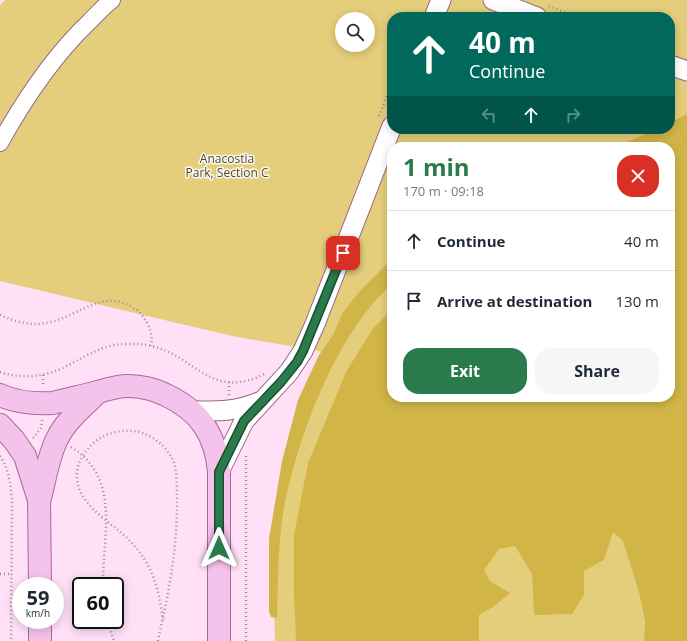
<!DOCTYPE html>
<meta charset="utf-8">
<style>
:root{--surface:#fff;--page:#f6f6f7;--text:#1f2937;--muted:#747a83;--line:#e0e1e3;--accent:#297b4c}
body{margin:0;font-family:"Open Sans",sans-serif;background:var(--page);color:var(--text);height:100vh;display:flex;flex-direction:column;font-size:15px;white-space:nowrap}
*{box-sizing:border-box;margin:0}
p{font-size:13px;color:var(--muted)}
.icon{flex:none;width:22px;height:22px;fill:none;stroke:currentColor;stroke-width:2;stroke-linecap:round;stroke-linejoin:round}
.map{position:relative;flex:1;overflow:hidden}
.side{position:absolute;left:387px;top:142px;width:288px;height:260px;display:flex;flex-direction:column;background:var(--surface);border-radius:16px;box-shadow:0 2px 10px #0003}
.side>*{flex:none}
.hud{position:absolute;left:387px;top:12px;width:288px;height:122px;border-radius:16px;box-shadow:0 2px 10px #0003;background:#00695c;color:#fff;overflow:hidden}
.tools{position:absolute;left:335px;top:12px;display:grid;gap:8px}
.tools a{display:grid;place-items:center;width:40px;height:40px;border-radius:50%;background:var(--surface);box-shadow:0 2px 10px #0003;font-size:20px}
.speed{position:absolute;left:12px;top:577px;display:flex;gap:8px;font-size:20px;font-weight:700;text-align:center}
.speed>*{display:grid;place-content:center;width:52px;height:52px;border-radius:50%;background:var(--surface);box-shadow:0 2px 10px #0003;line-height:1}
.speed small{font-size:10px;font-weight:400}
.speed .limit{border:2px solid #111;border-radius:6px;background:#fff;color:#111}
.pin{position:absolute;display:grid;place-items:center;width:34px;height:34px;color:#fff;margin:-17px;border-radius:8px;box-shadow:0 2px 6px #0006}
.me{position:absolute;width:44px;margin:-22px;rotate:0deg;stroke-linejoin:round;filter:drop-shadow(0 0 3px #0008)}
.turn{display:flex;align-items:center;gap:14px;height:84px;padding:0 16px;font-size:18px}
.turn .icon{width:52px;height:52px;stroke-width:2.5}
.turn b{display:block;font-size:28px;line-height:34px}
.lanes{display:flex;align-items:center;height:38px;padding:0 16px;background:#0003;justify-content:center;gap:20px;direction:ltr}
.lanes .off{opacity:.35}
.round{display:grid;place-items:center;flex:none;width:42px;height:42px;border-radius:16px;background:var(--page)}
.headline{display:flex;align-items:center;justify-content:space-between;height:68px;padding:0 16px}
h1{font-size:24px;font-weight:700;line-height:30px;color:var(--accent)}
.cta{display:flex;gap:8px;margin-top:auto;padding:8px 16px}
.cta a{flex:1;height:46px;border-radius:16px;background:var(--accent);color:#fff;font-size:16px;font-weight:700;line-height:46px;text-align:center}
.cta a+a{background:var(--page);color:var(--text)}
ul{padding:0;list-style:none}
li{display:flex;align-items:center;gap:12px;height:60px;padding:0 16px;border-top:1px solid var(--line)}
li div{flex:1}
li b{display:block;font-size:15px}
li em{font-style:normal}
.map>svg:first-child{display:block}
.green{fill:#e5ce7b;fill-rule:evenodd}
.forest{fill:#d1b547}
.lines{fill:none;stroke-linecap:round;stroke-linejoin:round}
.minor-casing{stroke:#93678a;stroke-width:18}
.tertiary-casing{stroke:#93678a;stroke-width:21}
.primary-casing{stroke:#a76a9a;stroke-width:24}
.path{stroke:#a38a9d;stroke-width:2.5;stroke-dasharray:1 3;stroke-linecap:butt}
.minor{stroke:#fff;stroke-width:16}
.tertiary{stroke:#fff;stroke-width:19}
.primary{stroke:#f5c2eb;stroke-width:22}
.route-casing{stroke:#1b5031;stroke-width:10}
.route{stroke:#297b4c;stroke-width:7}
.labels{text-anchor:middle;stroke-width:3;stroke-linejoin:round;paint-order:stroke}
.park-label{font-size:12px;fill:#554a1d;stroke:#f8f8f8}
</style>
<div class="map">
<svg width="687" height="641" viewBox="0 0 687 641">
<rect width="100%" height="100%" fill="#ffe0f7"/>
<path class="green" d="M5 0H687V641H275L274 608 282 495 329 353 232 336 0 281V5ZM392 17H670V129H392ZM342 19H368V45H342ZM392 147H670V397H392Z"/>
<g class="forest">
<polygon points="687,114 687,641 644,641 645,621 639,592 623,541 613,532 604,560 584,571 584,595 572,614 534,615 532,574 515,546 499,549 484,570 490,581 510,593 493,607 479,615 479,641 296,641 294,593 294,535 308,463 347,370 374,327 392,310 392,397 670,397 670,147 611,147 625,143 657,129 670,129 670,123"/>
<path d="M392 259V284C335 333 293 448 282 520 278 552 278 585 277 618L271 617 269 612V539L282 461 298 400 319 355 333 335 343 312 360 291Z"/>
</g>
<g class="lines">
<g class="minor-casing">
<path id="minor" d="M0 143C25 98 53 56 90 21 97 14 104 6 112 0"/>
</g>
<g class="tertiary-casing">
<g id="tertiary">
<polyline points="493,0 537,17"/>
<polyline points="434,17 441,0"/>
<polyline points="670,65 687,71"/>
<path d="M192 411C219 411 234 412 259 402"/>
<polyline points="219,472 244,421 289,372 303,351 315,324 392,126"/>
</g>
</g>
<g class="primary-casing">
<g id="primary">
<path d="M0 395C17 403 34 404 53 403 68 399 83 396 98 392 108 389 117 386 128 386 141 386 154 389 166 395 200 411 216 435 219 472V641"/>
<polyline points="0,425 14,440 25,456 39,500 40,586"/>
<path d="M40 498C45 479 48 457 57 439 66 420 84 406 98 392"/>
<polyline points="40,620 40,641"/>
</g>
</g>
<g class="path">
<polyline points="549,6 576,17"/>
<polyline points="379,116 392,83"/>
<path d="M0 315C16 322 33 327 50 322 78 316 102 290 130 306 135 309 138 310 142 315 149 325 153 333 151 346"/>
<path d="M0 372C21 379 45 377 65 367 87 356 103 343 130 344 137 344 144 344 151 346 196 356 212 402 266 373"/>
<polyline points="43,375 43,387"/>
<polyline points="229,382 229,396"/>
<polyline points="33,438 41,428 42,420"/>
<path d="M71 447C122 478 102 537 103 586"/>
<path d="M0 456C9 469 10 483 12 498L11 641"/>
<polyline points="0,574 11,574"/>
<polyline points="107,620 114,641"/>
<path d="M158 641V640C169 592 178 545 177 496 177 485 177 473 174 463 170 452 162 444 153 438 141 430 126 429 112 433 100 436 91 444 84 454 62 488 95 512 118 530 129 539 139 550 146 562 157 580 160 600 163 620"/>
<polyline points="246,641 246,454"/>
</g>
<use href="#minor" class="minor"/>
<use href="#tertiary" class="tertiary"/>
<use href="#primary" class="primary"/>
</g>
<g class="lines">
<g class="route-casing">
<polyline id="route" points="219,548 219,472 244,421 281,382 297,362 303,351 343,253"/>
</g>
<use href="#route" class="route"/>
</g>
<g class="labels">
<g class="park-label">
<text x="227" y="163">Anacostia<tspan x="227" dy="14">Park, Section C</tspan></text>
</g>
</g>
</svg>
<div class="tools">
<a><svg class="icon" aria-label="search" viewBox="0 0 24 24"><circle cx="10" cy="10" r="6"/><path d="M15 15l6 6"/></svg></a>
</div>
<div class="speed"><div>59<small>km/h</small></div><div class="limit">60</div></div>
<div class="pin" style="left:343px;top:253px;background:#d93025"><svg class="icon" aria-label="arrive" viewBox="0 0 24 24"><path d="M6 21V4h12l-3 4 3 4H6"/></svg></div>
<svg class="me" style="left:219px;top:548px" viewBox="-20 -20 40 40"><path d="M0-17L14 15 0 8-14 15z" fill="#297b4c" stroke="#fff" stroke-width="4"/></svg>
<div class="hud">
<div class="turn"><svg class="icon" aria-label="ahead" viewBox="0 0 24 24"><path d="M12 20V5M6 11l6-6 6 6"/></svg><div><b>40 m</b>Continue</div></div>
<div class="lanes"><svg class="icon off" aria-label="left" viewBox="0 0 24 24"><path d="M17 20v-9H6M10 6l-5 5 5 5"/></svg><svg class="icon" aria-label="ahead" viewBox="0 0 24 24"><path d="M12 20V5M6 11l6-6 6 6"/></svg><svg class="icon off" aria-label="right" viewBox="0 0 24 24"><path d="M7 20v-9h11M14 6l5 5-5 5"/></svg></div>
</div>
<section class="side">
<div class="headline"><div><h1>1 min</h1><p>170 m · 09:18</p></div><a class="round" style="background:#d93025;color:#fff"><svg class="icon" aria-label="close" viewBox="0 0 24 24"><path d="M6 6l12 12M18 6L6 18"/></svg></a></div>
<ul>
<li><svg class="icon" aria-label="ahead" viewBox="0 0 24 24"><path d="M12 20V5M6 11l6-6 6 6"/></svg><div><b>Continue</b></div><em>40 m</em></li>
<li><svg class="icon" aria-label="arrive" viewBox="0 0 24 24"><path d="M6 21V4h12l-3 4 3 4H6"/></svg><div><b>Arrive at destination</b></div><em>130 m</em></li>
</ul>
<div class="cta"><a>Exit</a><a>Share</a></div>
</section>
</div>
